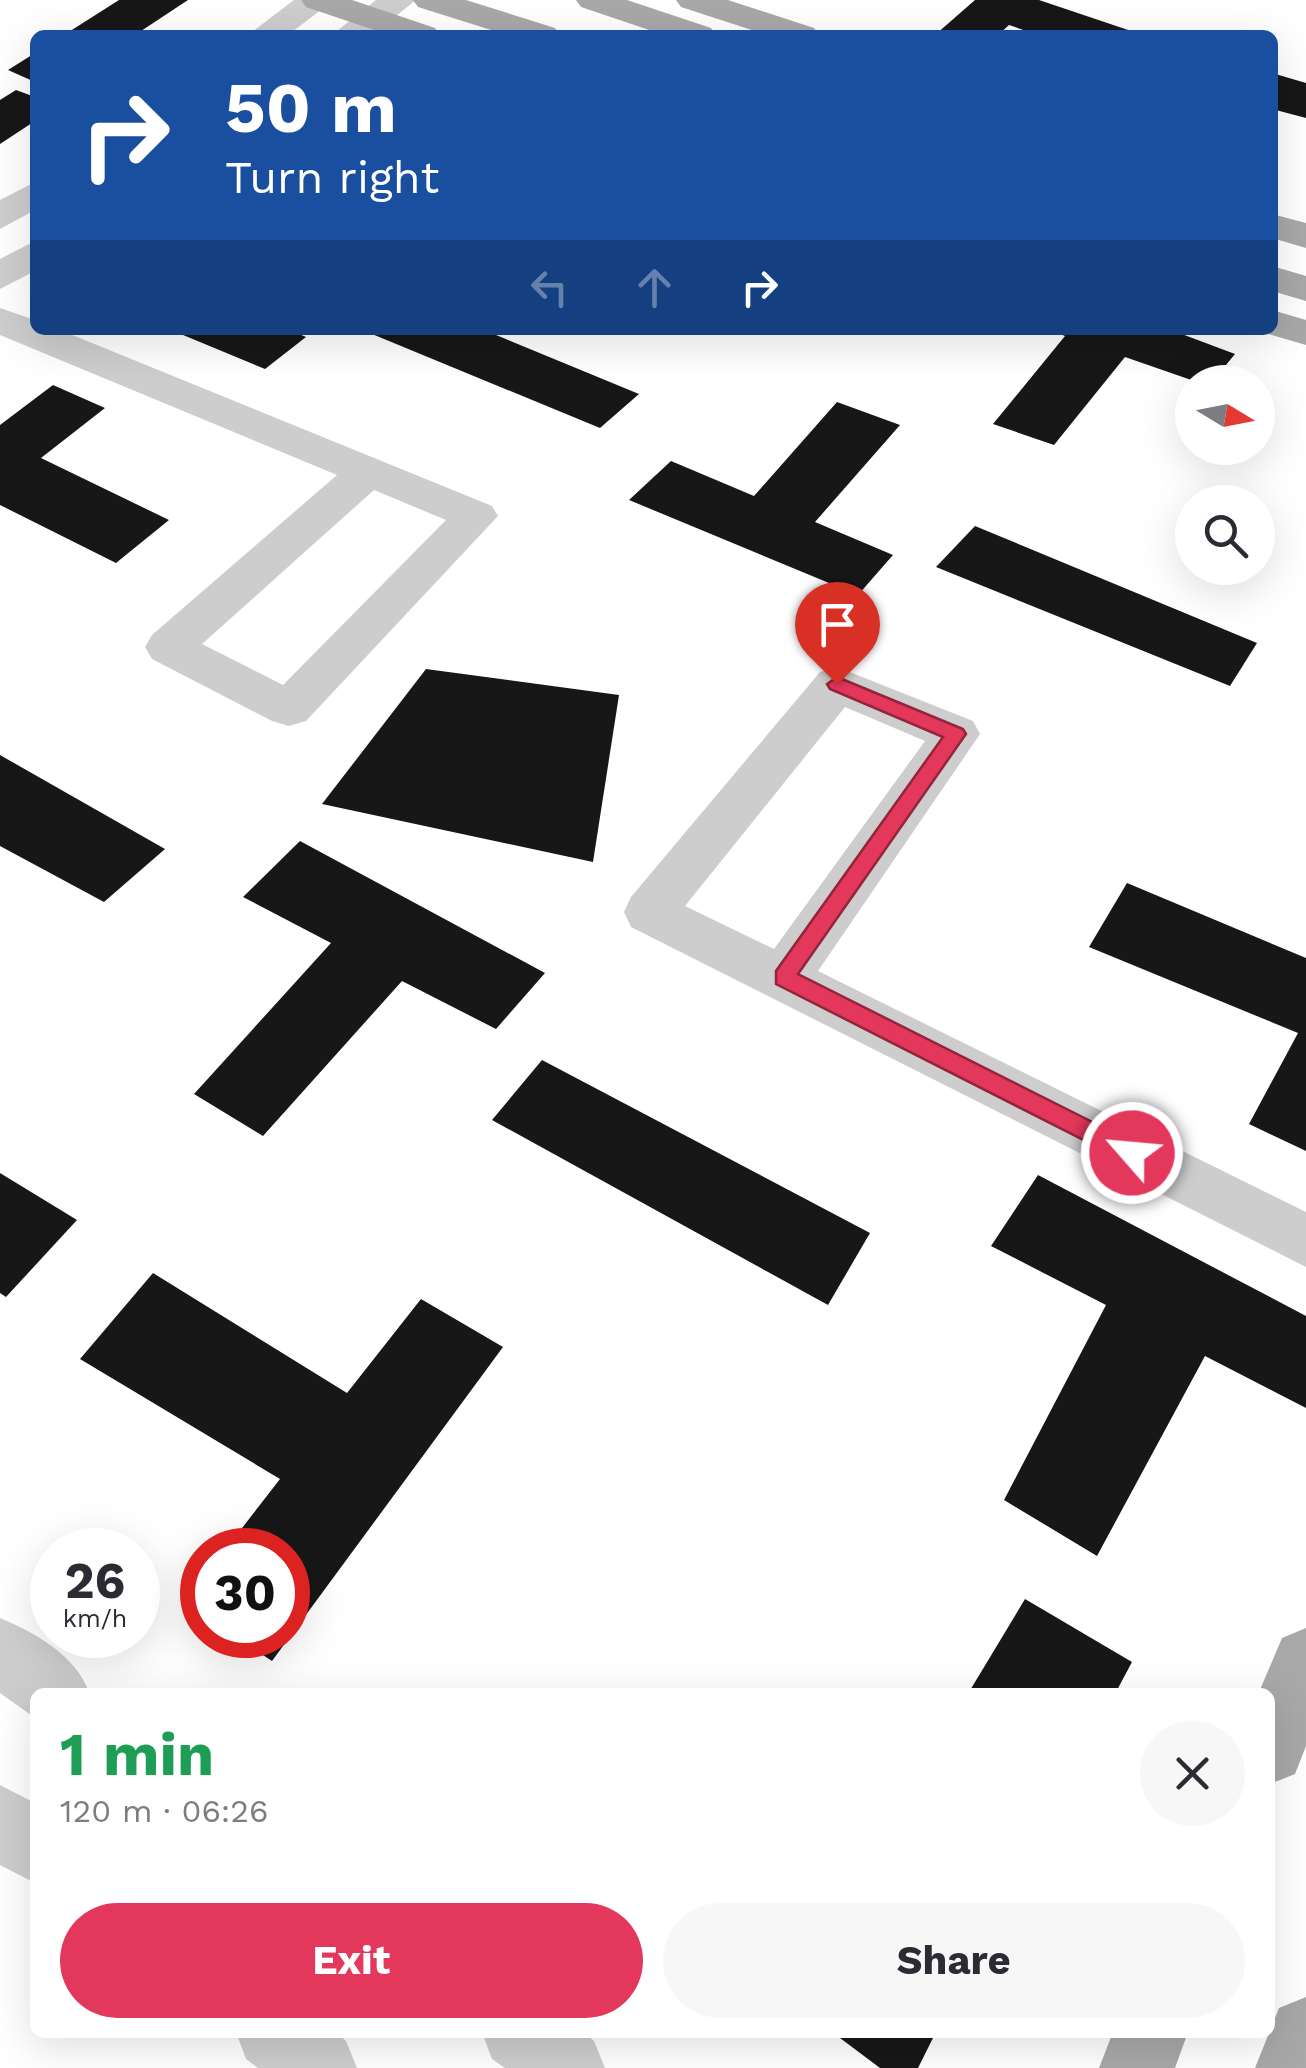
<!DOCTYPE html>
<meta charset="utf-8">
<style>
:root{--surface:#fff;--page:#f7f7f7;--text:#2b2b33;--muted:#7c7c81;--accent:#e3375b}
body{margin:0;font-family:"Work Sans",sans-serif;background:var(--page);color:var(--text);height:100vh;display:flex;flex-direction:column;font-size:38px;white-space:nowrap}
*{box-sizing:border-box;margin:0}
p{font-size:32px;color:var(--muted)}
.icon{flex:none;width:55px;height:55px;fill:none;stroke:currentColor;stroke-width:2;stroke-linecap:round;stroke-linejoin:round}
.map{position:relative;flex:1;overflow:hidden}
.side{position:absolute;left:30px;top:1688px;width:1245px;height:350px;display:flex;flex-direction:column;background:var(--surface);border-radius:15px;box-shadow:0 10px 40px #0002}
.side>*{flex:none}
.hud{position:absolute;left:30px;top:30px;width:1248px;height:305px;border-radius:15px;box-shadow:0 10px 40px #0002;background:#1a4fa0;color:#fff;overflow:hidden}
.needle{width:65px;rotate:100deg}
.fabs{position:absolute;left:1175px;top:365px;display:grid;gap:20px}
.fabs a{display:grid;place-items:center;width:100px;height:100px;border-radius:50%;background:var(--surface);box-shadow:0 10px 40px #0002;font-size:50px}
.speed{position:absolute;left:30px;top:1528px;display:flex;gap:20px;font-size:50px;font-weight:700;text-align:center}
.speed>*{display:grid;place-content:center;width:130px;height:130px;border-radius:50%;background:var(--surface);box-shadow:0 10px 40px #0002;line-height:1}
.speed small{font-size:25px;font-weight:400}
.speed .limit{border:15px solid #d22;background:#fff;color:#111}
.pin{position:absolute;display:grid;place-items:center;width:85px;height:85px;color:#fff;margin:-102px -42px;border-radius:50% 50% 50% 0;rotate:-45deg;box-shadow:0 0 10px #0007}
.pin .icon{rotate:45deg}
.me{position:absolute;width:110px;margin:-55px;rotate:297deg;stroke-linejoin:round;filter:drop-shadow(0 0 8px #0008)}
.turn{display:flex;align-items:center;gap:35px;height:210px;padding:0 30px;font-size:45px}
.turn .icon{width:130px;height:130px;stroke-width:2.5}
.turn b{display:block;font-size:70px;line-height:85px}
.lanes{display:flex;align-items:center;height:95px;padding:0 30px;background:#0003;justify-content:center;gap:50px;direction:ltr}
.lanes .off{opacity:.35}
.round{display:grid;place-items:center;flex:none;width:105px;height:105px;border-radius:52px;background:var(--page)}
.headline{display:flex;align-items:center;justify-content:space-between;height:170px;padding:0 30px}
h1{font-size:60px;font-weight:700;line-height:75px;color:#1e9e55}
.action{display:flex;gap:20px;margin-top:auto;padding:20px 30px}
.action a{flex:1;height:115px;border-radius:60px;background:var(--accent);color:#fff;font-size:40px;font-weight:700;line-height:115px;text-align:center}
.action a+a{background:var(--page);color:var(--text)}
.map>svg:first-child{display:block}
.building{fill:#171717}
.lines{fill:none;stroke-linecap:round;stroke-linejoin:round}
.minor{fill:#cdcdcd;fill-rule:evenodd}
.major{fill:#a8a8a8;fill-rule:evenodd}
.route{fill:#e3375b;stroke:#94243b;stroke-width:2.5}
</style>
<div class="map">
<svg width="1306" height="2068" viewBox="0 0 1306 2068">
<rect width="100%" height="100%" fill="#fff"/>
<g class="building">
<polygon points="119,0 188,0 135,35 64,35"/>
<polygon points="975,0 1039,0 1143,35 1038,35 1009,25 998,35 935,35"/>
<polygon points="35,53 35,82 8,70"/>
<polygon points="1272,73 1306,83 1306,118 1272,109"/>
<polygon points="16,90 35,97 35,121 0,144 0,100"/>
<polygon points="171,330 290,330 306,337 265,369"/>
<polygon points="378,330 484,330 639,394 600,428 372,334"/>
<polygon points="1050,330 1171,330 1235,354 1212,382 1197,382 1125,357 1054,445 993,424 1065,336"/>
<polygon points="53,385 105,408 41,458 169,520 116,563 0,505 0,425"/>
<polygon points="837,402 900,425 815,522 893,555 858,595 629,500 671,461 754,496"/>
<polygon points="975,526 1257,643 1230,686 936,567"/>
<polygon points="426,669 619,695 593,862 322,804"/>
<polygon points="0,755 165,849 104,902 0,846"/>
<polygon points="300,841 545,973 496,1029 402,981 263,1136 194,1094 331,943 243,897"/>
<polygon points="1127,883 1306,958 1306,1151 1249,1124 1298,1033 1089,947"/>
<polygon points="542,1060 870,1233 828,1305 492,1120"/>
<polygon points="0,1173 77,1220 6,1297 0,1293"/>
<polygon points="1038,1175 1306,1316 1306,1408 1205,1356 1097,1556 1004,1500 1106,1305 991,1246"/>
<polygon points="153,1273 347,1393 421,1299 503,1347 272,1661 232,1635 288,1635 288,1550 225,1550 280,1479 80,1359"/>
<polygon points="202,1578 202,1616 183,1603"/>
<polygon points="1025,1599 1132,1662 1116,1692 969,1692"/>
<polygon points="832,2032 936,2032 918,2068 880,2068"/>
</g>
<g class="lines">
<g class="minor">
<polygon points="294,0 334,0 288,35 248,35"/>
<polygon points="376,0 416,0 372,35 332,35"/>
<polygon points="35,182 35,210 0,229 0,200"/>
<polygon points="35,241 35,271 0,289 0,259"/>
<path d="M0 308 35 320V330H60L492 506 498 516 306 721 289 726 272 721 152 659 145 647 152 635 337 475 0 335ZM374 490 446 520 283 685 202 644Z"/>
<path d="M837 667 973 721 980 734 818 971 1306 1212V1267L631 927 624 912 631 897 820 672ZM845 707 925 741 774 949 685 906Z"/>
<path d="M0 1618C36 1633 76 1656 89 1692H35V1718L0 1693Z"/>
<polygon points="0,1785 35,1803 35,1883 0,1865"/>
<polygon points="236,2032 335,2032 346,2041 357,2068 258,2068 246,2059"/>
<polygon points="482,2032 582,2032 594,2041 605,2068 505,2068 492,2059"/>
</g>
<g class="major">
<polygon points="301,0 352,0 435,28 440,35 389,35 306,7"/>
<polygon points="413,0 466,0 555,28 560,35 507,35 418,7"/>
<polygon points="576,0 627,0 711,28 716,35 664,35 581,7"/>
<polygon points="676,0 728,0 814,28 819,35 767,35 681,7"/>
<polygon points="1272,214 1306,223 1306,248 1272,238"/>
<polygon points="1272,266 1306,276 1306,301 1272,291"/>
<polygon points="1272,310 1306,320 1306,345 1258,331 1272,330"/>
<polygon points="1306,1628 1306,1746 1295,1774 1270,1784 1270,1692 1259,1692 1282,1638"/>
<polygon points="1306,1997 1306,2068 1255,2068 1279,2008"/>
<polygon points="1113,2032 1188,2032 1175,2068 1099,2068"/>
</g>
</g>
<polygon class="route" points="837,677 963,729 966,734 798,974 1140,1146 1140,1160 1123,1160 776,984 776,971 943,737 830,689 827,684"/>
</svg>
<div class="fabs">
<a><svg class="needle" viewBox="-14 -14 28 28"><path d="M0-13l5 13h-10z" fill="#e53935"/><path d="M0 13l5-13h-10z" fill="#7c7c81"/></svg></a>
<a><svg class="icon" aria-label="search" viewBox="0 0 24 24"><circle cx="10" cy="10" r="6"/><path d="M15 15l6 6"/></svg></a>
</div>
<div class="speed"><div>26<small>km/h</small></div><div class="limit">30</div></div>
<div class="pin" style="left:837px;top:684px;background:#d93025"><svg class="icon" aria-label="arrive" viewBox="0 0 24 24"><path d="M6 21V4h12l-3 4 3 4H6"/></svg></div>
<svg class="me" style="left:1132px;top:1153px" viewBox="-20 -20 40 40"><circle r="17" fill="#e3375b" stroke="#fff" stroke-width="3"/><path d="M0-11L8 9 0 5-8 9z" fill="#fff"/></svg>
<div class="hud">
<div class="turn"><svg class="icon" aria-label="right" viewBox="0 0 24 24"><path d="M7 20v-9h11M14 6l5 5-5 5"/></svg><div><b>50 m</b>Turn right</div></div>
<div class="lanes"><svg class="icon off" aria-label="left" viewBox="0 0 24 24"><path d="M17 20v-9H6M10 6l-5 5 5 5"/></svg><svg class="icon off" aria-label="ahead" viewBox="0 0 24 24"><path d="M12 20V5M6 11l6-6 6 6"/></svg><svg class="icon" aria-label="right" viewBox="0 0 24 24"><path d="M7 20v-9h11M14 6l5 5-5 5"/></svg></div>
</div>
<section class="side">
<div class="headline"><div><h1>1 min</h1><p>120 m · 06:26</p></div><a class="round"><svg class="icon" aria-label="close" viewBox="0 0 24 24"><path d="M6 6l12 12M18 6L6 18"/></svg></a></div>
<div class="action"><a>Exit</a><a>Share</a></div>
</section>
</div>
